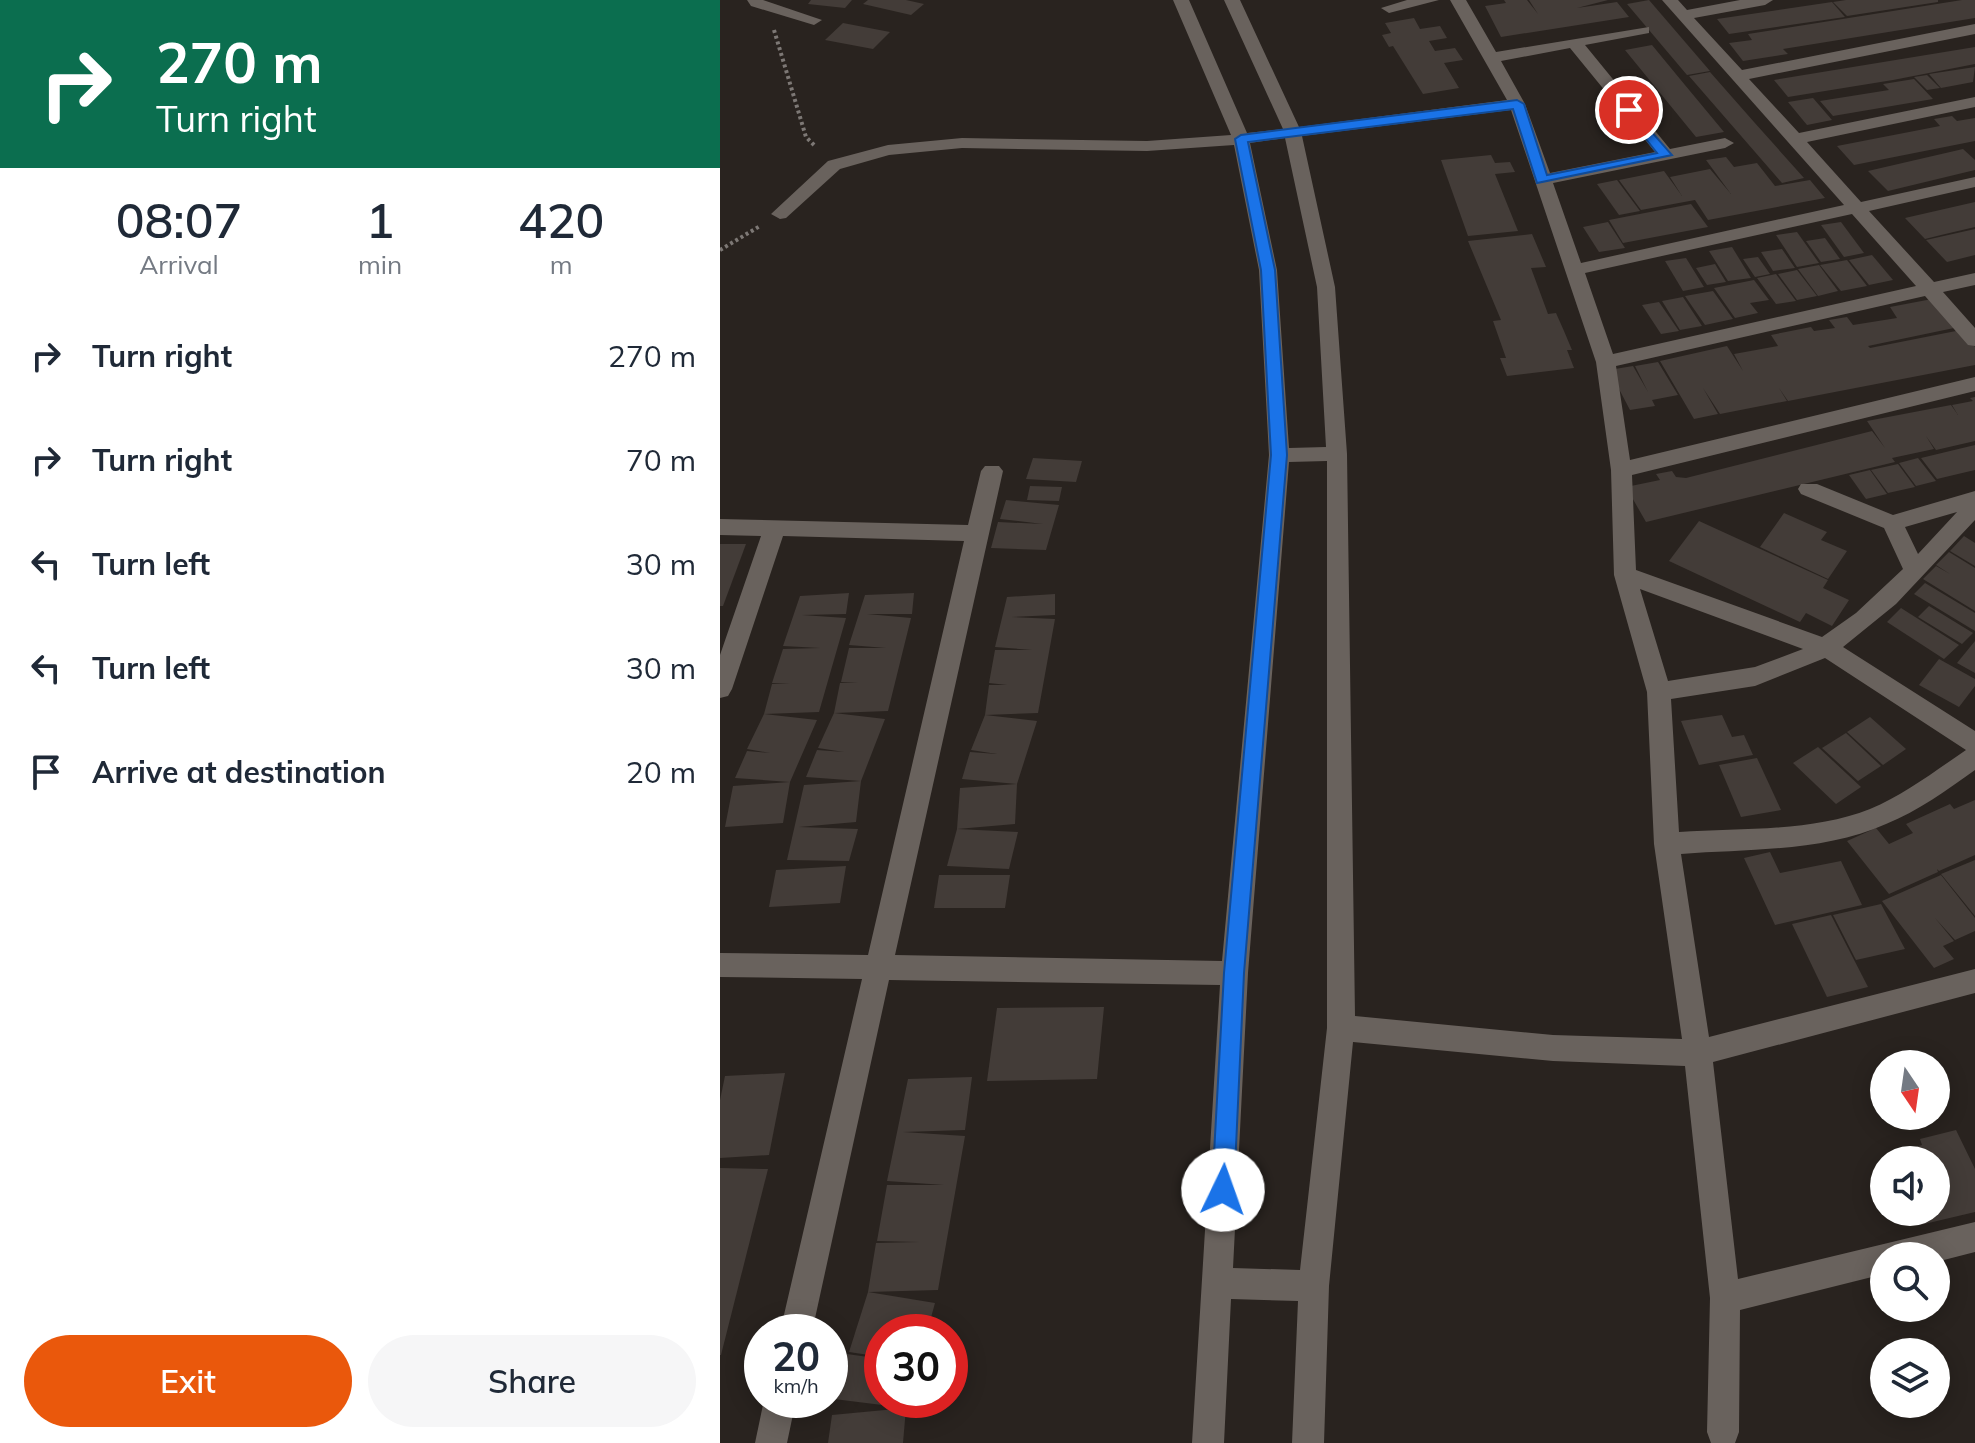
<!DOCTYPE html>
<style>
:root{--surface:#fff;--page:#f6f6f7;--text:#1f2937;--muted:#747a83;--accent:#ea580c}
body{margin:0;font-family:Mulish,sans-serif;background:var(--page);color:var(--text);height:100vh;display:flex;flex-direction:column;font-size:30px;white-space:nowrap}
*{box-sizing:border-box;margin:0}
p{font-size:26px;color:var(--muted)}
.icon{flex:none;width:44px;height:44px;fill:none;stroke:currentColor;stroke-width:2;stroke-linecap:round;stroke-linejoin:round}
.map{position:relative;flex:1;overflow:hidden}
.drawer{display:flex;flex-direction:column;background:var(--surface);width:720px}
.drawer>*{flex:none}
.guide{background:#0b6e4f;color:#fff;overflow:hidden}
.needle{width:52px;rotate:167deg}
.controls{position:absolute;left:1150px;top:1050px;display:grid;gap:16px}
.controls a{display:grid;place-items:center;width:80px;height:80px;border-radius:50%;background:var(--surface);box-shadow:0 4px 20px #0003;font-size:40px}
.speed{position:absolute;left:24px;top:1314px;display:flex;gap:16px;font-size:40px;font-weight:700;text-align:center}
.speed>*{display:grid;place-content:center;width:104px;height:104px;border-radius:50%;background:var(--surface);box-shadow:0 4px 20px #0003;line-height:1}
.speed small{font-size:20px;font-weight:400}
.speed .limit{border:12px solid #d22;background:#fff;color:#111}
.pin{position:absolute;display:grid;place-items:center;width:68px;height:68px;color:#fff;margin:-34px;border:4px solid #fff;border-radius:50%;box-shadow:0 2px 8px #0007}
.me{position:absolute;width:88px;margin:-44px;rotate:3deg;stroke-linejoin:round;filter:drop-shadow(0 0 6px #0008)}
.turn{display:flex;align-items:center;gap:28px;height:168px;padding:0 24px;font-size:36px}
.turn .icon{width:104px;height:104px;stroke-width:2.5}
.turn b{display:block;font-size:56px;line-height:68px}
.eta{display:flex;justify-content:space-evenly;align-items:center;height:136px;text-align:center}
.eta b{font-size:48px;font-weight:600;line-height:56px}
.action{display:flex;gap:16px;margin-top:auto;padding:16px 24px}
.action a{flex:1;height:92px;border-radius:48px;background:var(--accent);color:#fff;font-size:32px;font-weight:600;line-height:92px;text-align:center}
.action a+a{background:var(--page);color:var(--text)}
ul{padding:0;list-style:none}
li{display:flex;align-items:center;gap:24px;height:104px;padding:0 24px}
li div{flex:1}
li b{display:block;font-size:30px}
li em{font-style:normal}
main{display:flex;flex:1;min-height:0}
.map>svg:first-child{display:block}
.building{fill:#433c38}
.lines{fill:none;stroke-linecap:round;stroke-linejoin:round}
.path{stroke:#7d7875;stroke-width:4;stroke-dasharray:3 3;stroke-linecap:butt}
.minor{fill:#69625d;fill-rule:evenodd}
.route{fill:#1a73e8;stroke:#114b97;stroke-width:2}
</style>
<main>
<section class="drawer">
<div class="guide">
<div class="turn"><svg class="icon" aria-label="right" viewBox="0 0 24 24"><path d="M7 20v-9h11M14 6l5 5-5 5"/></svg><div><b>270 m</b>Turn right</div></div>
</div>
<div class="eta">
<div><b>08:07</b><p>Arrival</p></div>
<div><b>1</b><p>min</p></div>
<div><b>420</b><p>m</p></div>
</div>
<ul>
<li><svg class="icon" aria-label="right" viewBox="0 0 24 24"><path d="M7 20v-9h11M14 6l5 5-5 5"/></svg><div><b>Turn right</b></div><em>270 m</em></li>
<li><svg class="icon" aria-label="right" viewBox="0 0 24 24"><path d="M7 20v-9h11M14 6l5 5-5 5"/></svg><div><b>Turn right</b></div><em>70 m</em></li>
<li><svg class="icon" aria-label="left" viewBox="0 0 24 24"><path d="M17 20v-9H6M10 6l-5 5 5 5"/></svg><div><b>Turn left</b></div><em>30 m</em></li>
<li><svg class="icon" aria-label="left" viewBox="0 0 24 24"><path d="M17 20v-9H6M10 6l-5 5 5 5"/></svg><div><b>Turn left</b></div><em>30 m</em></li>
<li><svg class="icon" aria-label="arrive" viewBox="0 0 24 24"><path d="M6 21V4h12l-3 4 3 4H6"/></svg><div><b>Arrive at destination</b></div><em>20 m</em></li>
</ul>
<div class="action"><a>Exit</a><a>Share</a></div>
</section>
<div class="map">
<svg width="1255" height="1443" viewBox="0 0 1255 1443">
<rect width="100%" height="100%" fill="#29231f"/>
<g class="building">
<polygon points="91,0 132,0 125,8 88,4"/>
<polygon points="148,0 186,0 204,4 191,15 143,4"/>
<polygon points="784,0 807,0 818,14 809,0 888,0 857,8 897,2 909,17 781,37 765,6 786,3"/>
<polygon points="929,0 990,71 967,75 907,4"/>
<polygon points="1126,0 1218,0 1218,2 1127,16 1113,2"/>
<polygon points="1242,0 1255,0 1255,18 1063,49 1068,54 1023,61 1009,43 1032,40 1028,34"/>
<polygon points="1112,2 1125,17 1009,34 997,19"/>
<polygon points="694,18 700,29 720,26 727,38 709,41 715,51 735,48 743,60 724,63 739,88 703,94 673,46 669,47 662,35 671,33 665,23"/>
<polygon points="123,23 170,32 153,49 105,40"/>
<polygon points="932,45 960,79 1004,132 976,137 905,50"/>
<polygon points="1255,47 1255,64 1173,80 1068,97 1054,80"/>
<polygon points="1255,67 1253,82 1221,88 1209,74"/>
<polygon points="990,72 1034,122 1084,178 1062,183 969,76"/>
<polygon points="1207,75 1220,88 1207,90 1194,77"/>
<polygon points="1194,79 1213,99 1113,116 1100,101 1169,90 1163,84"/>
<polygon points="1093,98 1112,120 1087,125 1068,102"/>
<polygon points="1232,116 1237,121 1255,118 1255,141 1134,165 1117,146 1220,126 1214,119"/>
<polygon points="1243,149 1255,160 1255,170 1168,191 1148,171"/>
<polygon points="771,155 775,163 790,162 795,172 775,174 798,231 748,236 721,160"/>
<polygon points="1006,157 1014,167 1037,163 1055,186 1090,180 1105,198 988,220 975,200 921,210 899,180 944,171 962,196 950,177 990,169 1011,194 986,160"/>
<polygon points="897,180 920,211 899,215 877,184"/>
<polygon points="1255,202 1255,227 1221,235 1205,239 1185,218"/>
<polygon points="971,204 988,227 903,243 889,220"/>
<polygon points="888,222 905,248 879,252 863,227"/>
<polygon points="1121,222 1144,253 1124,257 1101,225"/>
<polygon points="1255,229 1255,255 1227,262 1206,240"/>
<polygon points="1077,232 1099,263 1077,267 1056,235"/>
<polygon points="812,234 826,267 811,268 828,314 836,313 844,331 852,350 847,350 854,368 787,376 780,358 786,358 773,321 781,320 748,241"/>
<polygon points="1105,238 1120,259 1101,262 1086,241"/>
<polygon points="1012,247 1031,278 1008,281 989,251"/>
<polygon points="1062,249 1075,268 1053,271 1041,252"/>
<polygon points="1152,255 1173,280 1149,285 1129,260"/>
<polygon points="1038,257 1050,274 1035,277 1023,259"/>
<polygon points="966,258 984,287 963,291 945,261"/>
<polygon points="1127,260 1147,286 1121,291 1100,265"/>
<polygon points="995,264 1006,282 987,285 976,268"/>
<polygon points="1099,265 1118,291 1098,296 1078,269"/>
<polygon points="1077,270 1097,296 1077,300 1058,274"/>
<polygon points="1056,274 1076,301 1056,304 1037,278"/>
<polygon points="1034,280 1049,300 1030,303 1038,313 1015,318 994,288"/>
<polygon points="993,291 1013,319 985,325 965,296"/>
<polygon points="963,297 982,326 960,330 942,301"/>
<polygon points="1212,299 1234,328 1148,346 1150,348 1241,330 1255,347 1255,365 1068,401 1059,388 1067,401 1000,414 983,388 998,414 974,419 940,361 1007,346 1023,371 1014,354 1058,346 1051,335 1091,327 1094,331 1115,328 1109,320 1127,317 1133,325 1177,318 1170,307"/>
<polygon points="939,302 959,331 941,334 922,305"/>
<polygon points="938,362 958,395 932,400 935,406 910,410 889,370 913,366 928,392 915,366"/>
<polygon points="1255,397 1255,441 1216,450 1206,436 1214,449 1172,458 1175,462 926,522 906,487 940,480 936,474 952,471 956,477 966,478 1152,431 1165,448 1147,421 1231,405 1238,415 1232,405 1253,401 1250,398"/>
<polygon points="1255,445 1255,470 1238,474 1217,479 1201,458"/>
<polygon points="313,458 362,461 356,482 306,479"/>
<polygon points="1198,458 1216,481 1196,486 1179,463"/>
<polygon points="1178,464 1195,487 1168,493 1151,470"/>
<polygon points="1150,470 1167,494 1146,499 1129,475"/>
<polygon points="310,486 342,487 339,501 307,500"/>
<polygon points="286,500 339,505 326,550 271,548 278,522 323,524 280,519"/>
<polygon points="1064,513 1107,532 1101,540 1127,551 1108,579 1040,547"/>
<polygon points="979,521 1108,580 1103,588 1129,600 1112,626 1086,613 1080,622 949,561"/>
<polygon points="1244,536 1255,543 1255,566 1230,551"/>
<polygon points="0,544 26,544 3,606 0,606"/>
<polygon points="1229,552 1255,568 1255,611 1203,579 1216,566 1230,574 1216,565"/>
<polygon points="1205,583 1255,613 1255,631 1194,594"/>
<polygon points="129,593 126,614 82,615 126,618 99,712 44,714 52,684 70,683 52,683 63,649 100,648 63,646 80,596"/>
<polygon points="194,593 192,614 147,614 191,618 168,711 114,713 120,683 138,682 121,682 129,648 166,648 129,645 145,595"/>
<polygon points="335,594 335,615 291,617 335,619 318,713 265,715 269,685 287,685 269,683 275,650 312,650 275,647 287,597"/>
<polygon points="1209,606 1253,633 1242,644 1198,617"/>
<polygon points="1181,608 1239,645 1224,659 1167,622"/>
<polygon points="1255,641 1255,673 1237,663"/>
<polygon points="1219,659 1255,679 1255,686 1239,707 1199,685"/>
<polygon points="114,713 165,719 141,781 86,777 97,750 124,752 98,748"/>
<polygon points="44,714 97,720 70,782 63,823 5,827 13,786 70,782 15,778 27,751 50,753 27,749"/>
<polygon points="265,715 317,721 297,784 242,779 250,752 277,754 251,750"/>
<polygon points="1002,715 1012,737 1024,735 1033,755 979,765 961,721"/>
<polygon points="1150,717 1186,749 1163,765 1127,732"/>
<polygon points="1126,733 1161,766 1138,781 1102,748"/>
<polygon points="1098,747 1141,787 1116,804 1073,763"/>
<polygon points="1037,758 1061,810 1021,817 999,765"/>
<polygon points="141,781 136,822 79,827 138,829 129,861 67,860 84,785"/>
<polygon points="297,784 295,824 237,829 240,788"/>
<polygon points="1255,800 1255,855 1219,871 1217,869 1218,872 1169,894 1127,841 1156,828 1169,844 1193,833 1186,824 1230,804 1234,809"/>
<polygon points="237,829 298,832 289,869 227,866"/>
<polygon points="1050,852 1060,873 1121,861 1142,905 1055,925 1024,858"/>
<polygon points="1255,860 1255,916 1221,874"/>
<polygon points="126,866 120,903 49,907 56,870"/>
<polygon points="219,875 290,875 285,908 214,908"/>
<polygon points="1221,875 1255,918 1255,931 1235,940 1215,918 1234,941 1223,946 1234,959 1214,968 1162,901"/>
<polygon points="1161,904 1185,949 1136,960 1113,915"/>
<polygon points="1111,915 1148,987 1107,997 1072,924"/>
<polygon points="384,1007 377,1079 267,1081 277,1008"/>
<polygon points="65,1073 49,1155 0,1158 0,1100 5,1076"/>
<polygon points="252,1077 245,1130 183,1132 245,1136 218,1290 148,1292 156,1243 199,1242 157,1241 167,1185 224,1185 167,1181 188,1079"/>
<polygon points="1236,1130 1255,1169 1255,1212 1200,1225 1194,1212 1216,1212 1216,1160 1170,1160 1168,1154 1202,1145 1200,1139"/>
<polygon points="0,1168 48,1169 1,1355 0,1355"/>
<polygon points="148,1292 215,1303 207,1332 162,1332 162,1357 129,1352"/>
<polygon points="127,1354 162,1359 162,1400 188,1400 186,1408 114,1399"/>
<polygon points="186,1408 183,1443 108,1443 112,1415"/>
</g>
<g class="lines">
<g class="path">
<polyline points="54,30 86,137 96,147"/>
<polyline points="0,250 40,226"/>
</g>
<g class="minor">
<polygon points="27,0 43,0 102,20 94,25 31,6"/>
<path d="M453 0H469L527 133 563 129 504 0H520L579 127 787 100 730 0H746L776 52 929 27V33L865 45 950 149 1005 138 1014 143 1005 148 833 183 861 263 1124 205 942 0H958L967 10 1020 0H1053L1045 5 974 18 1022 70 1255 24V34L1029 79 1079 133 1255 97V107L1087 142 1141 202 1255 177V187L1149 211 1214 282 1255 273V285L1223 292 1255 328V346L1248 345 1205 296 896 366 910 460 1255 377V391L912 475 916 570 1102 637 1136 613 1183 569 1164 528 1081 494 1078 489 1081 484H1097L1173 515 1255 491V520L1176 604 1123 647 1255 731V770C1227 790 1198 811 1166 824 1103 852 1029 849 961 854L989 1037 1255 969V993L993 1062 1018 1279 1255 1222V1252L1216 1262V1256H1164V1274L1020 1310 1019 1432 1015 1443H991L987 1432 990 1298 965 1066 833 1061 633 1042 609 1286 604 1443H572L578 1301 511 1299 504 1443H472L500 985 169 980 92 1332H60L142 979 0 977V953L148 955 244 541 63 536 12 689 8 696 0 698V655L41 536 0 535V519L248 525 261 471 265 466H279L283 471 175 955 502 961 549 455 539 270 514 145 427 151 242 148 169 155 120 169 66 218 60 219 51 214 108 161 168 145 242 138 427 141 511 135ZM850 48 935 152 830 173 805 104 781 61ZM791 110 876 362 891 470 894 575 927 692 934 844 962 1039 833 1035 635 1016 627 454 615 287 582 136ZM565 138 597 287 606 447 569 448 557 270 530 143ZM1132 214 1196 286 893 354 865 273ZM607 461V1028L580 1270 513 1268 528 973 569 462ZM1237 512 1198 554 1185 527ZM920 589 1083 649 1035 667 948 681ZM1105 658 1246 750C1215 771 1184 795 1150 809 1092 832 1021 828 959 832L951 699 1035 686Z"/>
<polygon points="687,0 719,0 669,13 661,8"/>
<polygon points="44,1400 76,1400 67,1443 35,1443"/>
</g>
</g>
<polygon class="route" points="797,100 804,104 827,175 937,153 903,110 909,106 952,155 817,183 793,109 528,142 555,270 567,455 524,973 514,1190 511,1198 503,1201 495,1198 492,1190 504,973 551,455 541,270 515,139 521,135"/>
</svg>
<div class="controls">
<a><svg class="needle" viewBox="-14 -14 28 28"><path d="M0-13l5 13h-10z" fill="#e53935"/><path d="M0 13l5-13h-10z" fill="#747a83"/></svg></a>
<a><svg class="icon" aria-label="sound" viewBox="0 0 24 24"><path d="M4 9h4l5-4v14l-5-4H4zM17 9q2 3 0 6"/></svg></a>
<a><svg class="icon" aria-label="search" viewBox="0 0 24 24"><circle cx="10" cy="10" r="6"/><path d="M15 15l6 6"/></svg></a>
<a><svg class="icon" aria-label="layers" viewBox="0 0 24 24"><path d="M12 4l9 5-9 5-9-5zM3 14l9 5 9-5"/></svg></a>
</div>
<div class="speed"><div>20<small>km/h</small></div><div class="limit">30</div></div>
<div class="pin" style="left:909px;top:110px;background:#d93025"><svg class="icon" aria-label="arrive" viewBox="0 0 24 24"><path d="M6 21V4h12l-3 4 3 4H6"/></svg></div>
<svg class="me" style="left:503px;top:1190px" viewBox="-20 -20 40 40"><circle r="19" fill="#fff"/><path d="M0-13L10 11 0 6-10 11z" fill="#1a73e8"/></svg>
</div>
</main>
